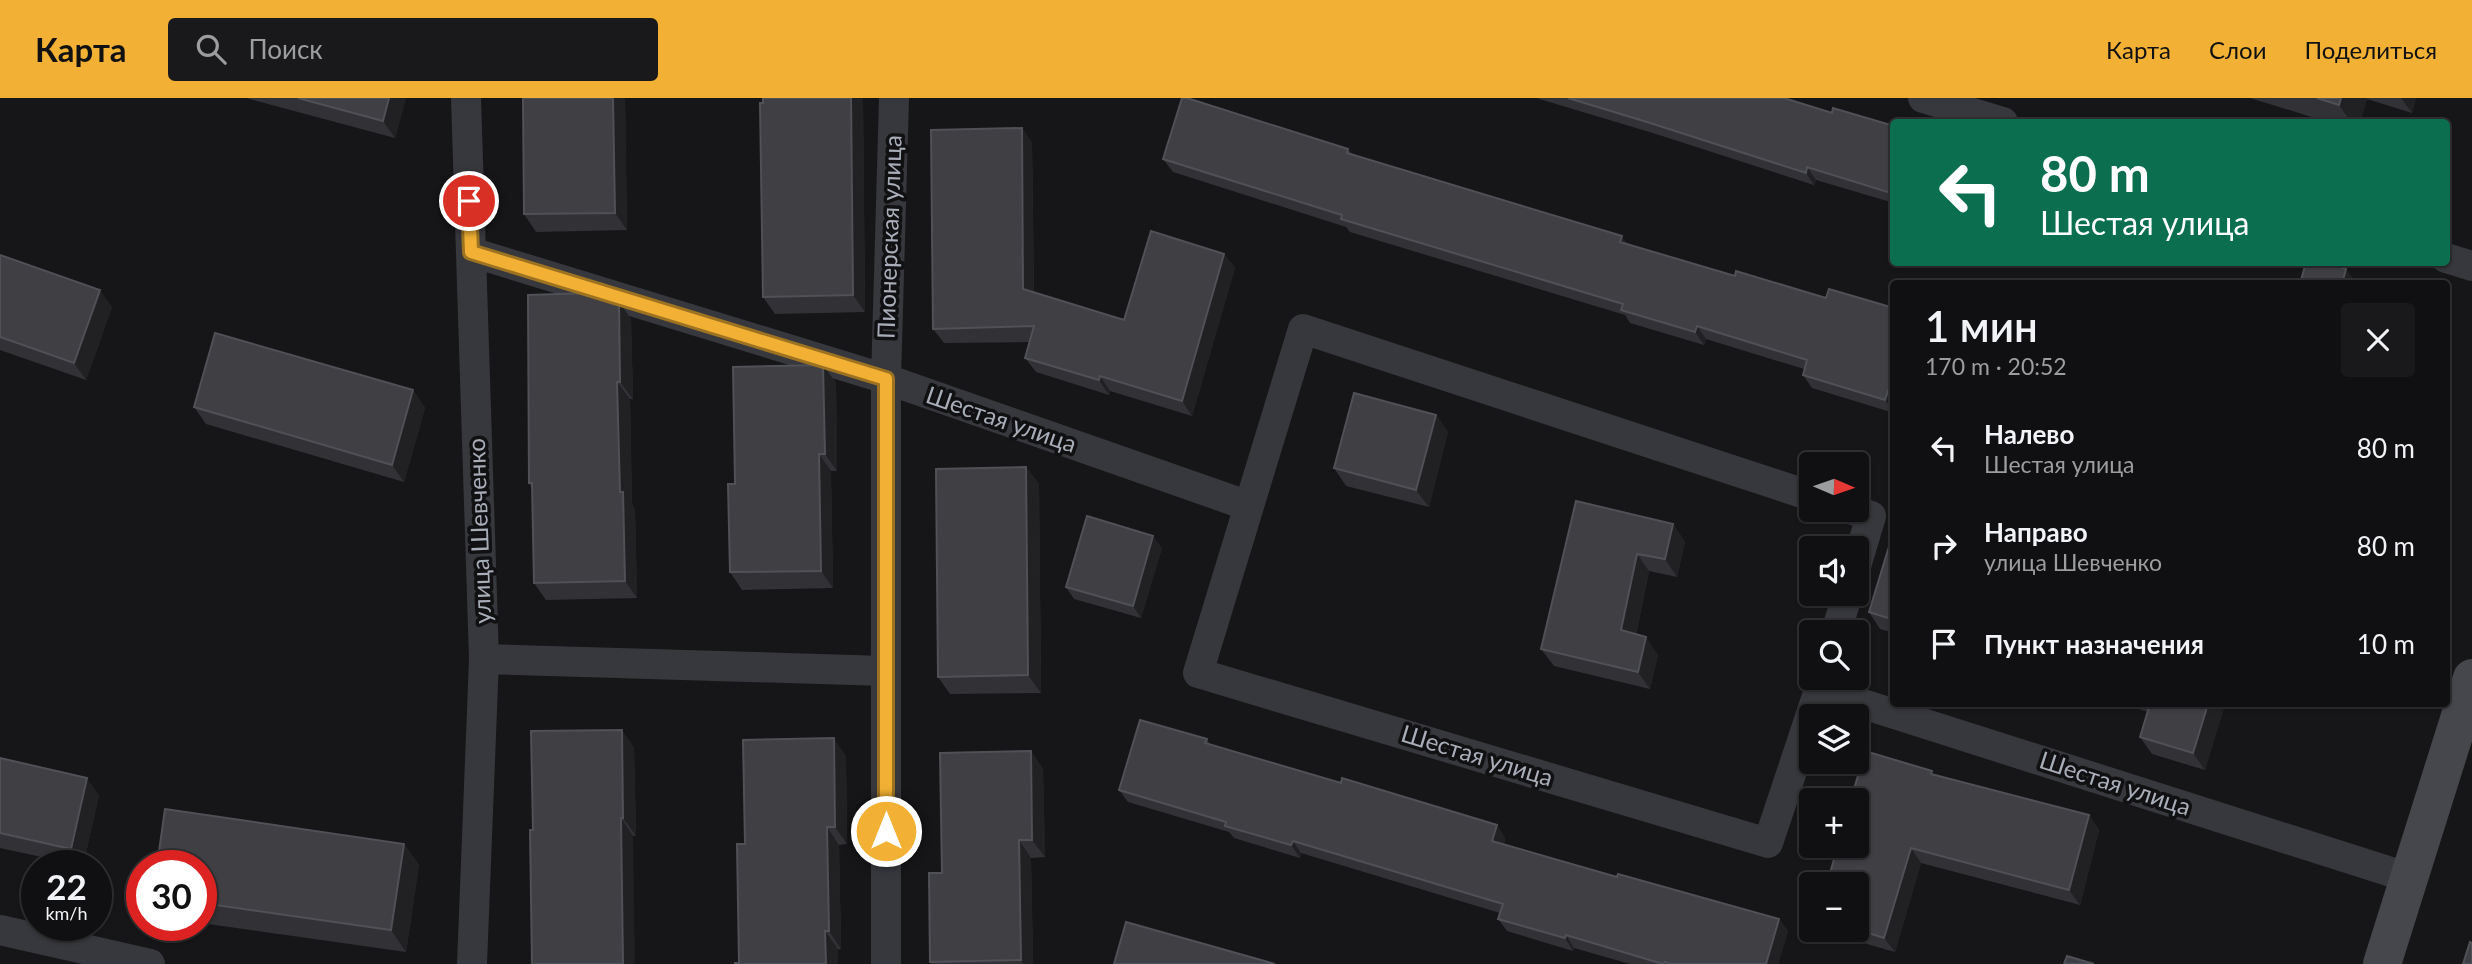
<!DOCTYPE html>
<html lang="ru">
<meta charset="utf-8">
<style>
body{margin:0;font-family:Lato,sans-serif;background:#19191b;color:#f1f3f6;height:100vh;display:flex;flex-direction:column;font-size:26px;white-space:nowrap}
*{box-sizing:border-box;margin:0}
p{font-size:23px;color:#9c9d9f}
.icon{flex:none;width:38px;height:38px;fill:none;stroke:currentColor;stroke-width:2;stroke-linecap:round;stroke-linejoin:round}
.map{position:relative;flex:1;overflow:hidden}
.drawer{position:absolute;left:1890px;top:182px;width:560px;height:427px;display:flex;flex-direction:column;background:#101012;border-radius:7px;box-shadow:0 2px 5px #0004,0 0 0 2px #303032}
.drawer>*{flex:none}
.banner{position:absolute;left:1890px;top:21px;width:560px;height:147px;border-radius:7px;box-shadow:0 2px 5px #0004,0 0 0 2px #303032;background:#0b6e4f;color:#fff;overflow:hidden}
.needle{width:46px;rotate:92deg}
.controls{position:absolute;left:1799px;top:354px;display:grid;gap:14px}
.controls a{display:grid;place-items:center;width:70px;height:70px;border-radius:7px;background:#101012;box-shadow:0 2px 5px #0004,0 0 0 2px #303032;font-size:35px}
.speed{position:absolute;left:21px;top:752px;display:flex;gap:14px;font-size:35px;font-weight:700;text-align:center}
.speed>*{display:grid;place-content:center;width:91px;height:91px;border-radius:50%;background:#101012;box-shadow:0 2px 5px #0004,0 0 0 2px #303032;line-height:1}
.speed small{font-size:18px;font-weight:400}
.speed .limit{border:10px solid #d22;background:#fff;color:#111}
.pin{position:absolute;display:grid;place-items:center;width:60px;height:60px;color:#fff;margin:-30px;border:4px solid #fff;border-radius:50%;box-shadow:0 2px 7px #0007}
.me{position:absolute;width:77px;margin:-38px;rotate:0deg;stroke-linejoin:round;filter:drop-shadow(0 0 5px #0008)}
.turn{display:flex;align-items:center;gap:24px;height:147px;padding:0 35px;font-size:32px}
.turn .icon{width:91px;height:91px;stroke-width:2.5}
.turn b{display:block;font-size:49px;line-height:60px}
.round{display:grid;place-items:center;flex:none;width:74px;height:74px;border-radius:7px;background:#19191b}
.summary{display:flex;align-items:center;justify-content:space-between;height:119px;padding:0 35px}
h1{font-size:42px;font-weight:600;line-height:52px}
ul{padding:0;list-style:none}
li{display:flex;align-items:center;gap:21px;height:98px;padding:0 35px}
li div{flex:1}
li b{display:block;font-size:26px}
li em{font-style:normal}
header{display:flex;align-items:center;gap:42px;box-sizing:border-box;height:98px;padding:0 35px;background:#f2b134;color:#111}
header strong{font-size:33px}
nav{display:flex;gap:38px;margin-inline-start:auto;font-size:24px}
.search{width:490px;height:63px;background:#19191b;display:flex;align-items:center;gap:18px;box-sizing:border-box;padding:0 24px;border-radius:7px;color:#9c9d9f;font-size:26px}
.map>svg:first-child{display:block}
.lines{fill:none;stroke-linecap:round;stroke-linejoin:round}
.minor{stroke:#37383d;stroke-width:30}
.secondary{stroke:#45474d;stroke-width:38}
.wall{fill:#323236}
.shaded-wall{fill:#212124}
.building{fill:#3f3f44;stroke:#4f5156;stroke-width:2}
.route-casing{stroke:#9d7322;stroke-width:18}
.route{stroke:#f2b134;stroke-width:12}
.labels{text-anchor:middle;stroke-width:7;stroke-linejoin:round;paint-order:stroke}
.street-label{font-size:24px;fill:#a8adb8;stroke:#111113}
</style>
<header>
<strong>Карта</strong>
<div class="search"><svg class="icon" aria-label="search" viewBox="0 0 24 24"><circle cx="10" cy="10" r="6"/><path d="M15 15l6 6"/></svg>Поиск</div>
<nav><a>Карта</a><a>Слои</a><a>Поделиться</a></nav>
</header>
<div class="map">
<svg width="2472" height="866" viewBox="0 0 2472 866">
<rect width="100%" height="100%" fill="#161618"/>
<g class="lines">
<path class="minor" d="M 466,0 L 484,561 L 472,866
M 1923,0 L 2003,24
M 471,154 L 886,281 L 1249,408 L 1303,231 L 1811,398
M 2446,160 L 2472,168
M 1249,408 L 1198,575 L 1768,745 L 1819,592
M 1850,411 L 1871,418 L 1857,465
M 1836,534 L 1848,495
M 484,561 L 885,573
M 1823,579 L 1819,592 L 2410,780
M 0,832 L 150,866
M 886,866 L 886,281 L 894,0"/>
<path class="secondary" d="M 2382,866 L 2472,580"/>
</g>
<path class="wall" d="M 246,0 L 406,0 L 395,40 Z
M 523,0 L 625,0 L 627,132 L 536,134 L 524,116 Z
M 763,0 L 866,0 L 863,0 L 865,214 L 775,216 L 763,199 Z
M 1536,0 L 1784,0 L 1832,15 L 1894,28 L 1894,105 L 1816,82 L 1814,87 L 1656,36 Z
M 2250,0 L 2416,0 L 2412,15 L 2367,1 L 2360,24 L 2328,24 Z
M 1022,30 L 1032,45 L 1034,194 L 1124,222 L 1224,156 L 1235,170 L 1192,318 L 1110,293 L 1109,297 L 1036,274 L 1025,260 L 1030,244 L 944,245 L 933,231 Z
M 1348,51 L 1352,56 L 1627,146 L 1735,178 L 1826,200 L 1894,210 L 1894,315 L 1812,290 L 1803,277 L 1804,271 L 1706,241 L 1704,247 L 1630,225 L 1625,217 L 1350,134 L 1346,129 L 1173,74 L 1163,61 Z
M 0,157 L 112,209 L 86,282 L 0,252 Z
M 619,204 L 631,221 L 633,301 L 630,301 L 632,406 L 635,412 L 637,500 L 546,502 L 534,485 L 532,390 L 529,385 Z
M 823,267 L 836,285 L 837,373 L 831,373 L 833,490 L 742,492 L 730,474 Z
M 413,292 L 425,310 L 404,384 L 206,326 L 194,309 Z
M 1436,317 L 1448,334 L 1429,409 L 1346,388 L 1334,370 Z
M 1026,369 L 1039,386 L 1041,595 L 950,596 L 938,579 Z
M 1576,403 L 1673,426 L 1685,444 L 1677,479 L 1649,473 L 1636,537 L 1658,557 L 1650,591 L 1554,568 L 1541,551 Z
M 1894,432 L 1894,535 L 1880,531 L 1869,514 Z
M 1162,450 L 1141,520 L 1074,501 L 1066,489 Z
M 2122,606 L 2225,606 L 2205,672 L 2152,656 L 2140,639 L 2148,614 Z
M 1207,641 L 1210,647 L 1341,685 L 1497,727 L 1505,740 L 1504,746 L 1617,779 L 1779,821 L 1788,833 L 1778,866 L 1630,866 L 1574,850 L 1573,853 L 1507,833 L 1498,821 L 1500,815 L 1301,755 L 1300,760 L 1234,740 L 1229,734 L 1128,704 L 1119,692 Z
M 634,649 L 636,738 L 533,732 Z
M 1031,653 L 1043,671 L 1045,759 L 1031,760 L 1033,866 L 931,866 L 930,864 L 942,775 Z
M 846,658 L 847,746 L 839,747 L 841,851 L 739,865 Z
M 0,660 L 99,697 L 83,768 L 0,750 Z
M 1935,677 L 2089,717 L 2099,732 L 2080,807 L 1921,765 L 1895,854 L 1828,835 L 1825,831 L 1857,831 Z
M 404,746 L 419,767 L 406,854 L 201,825 L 201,768 Z"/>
<path class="shaded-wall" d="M 389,0 L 406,0 L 395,40 L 383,23 Z
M 613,0 L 625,0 L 627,132 L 615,115 Z
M 851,0 L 863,0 L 865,214 L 853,197 Z
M 2341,0 L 2366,0 L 2367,1 L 2360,24 L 2351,24 L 2339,7 Z
M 2401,0 L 2416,0 L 2412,15 Z
M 1022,30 L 1032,45 L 1034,206 L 1023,191 Z
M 1807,69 L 1816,82 L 1814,87 L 1806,75 Z
M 1622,138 L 1631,151 L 1620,144 Z
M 1224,156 L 1235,170 L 1192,318 L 1182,303 Z
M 2346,171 L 2355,183 L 2354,186 L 2342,186 Z
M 100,192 L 112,209 L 86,282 L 74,265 Z
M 619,204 L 631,221 L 633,301 L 620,284 Z
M 1697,228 L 1706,241 L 1704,247 L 1695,234 Z
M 823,267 L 836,285 L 837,373 L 825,356 Z
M 1894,275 L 1894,314 L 1885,302 Z
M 1100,278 L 1110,293 L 1109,297 L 1099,282 Z
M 617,284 L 630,301 L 632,406 L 635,412 L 637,500 L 625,483 L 620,394 Z
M 413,292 L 425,310 L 404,384 L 392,367 Z
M 1436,317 L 1448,334 L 1429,409 L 1416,392 Z
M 819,356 L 831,373 L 833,490 L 821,473 Z
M 1026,369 L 1039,386 L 1041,595 L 1028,577 Z
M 1673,426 L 1685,444 L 1677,479 L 1665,461 Z
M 1153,438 L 1162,450 L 1141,520 L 1133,508 Z
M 1637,456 L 1649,473 L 1633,550 L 1621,532 Z
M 1646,539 L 1658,557 L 1650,591 L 1638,574 Z
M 2208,606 L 2225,606 L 2205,672 L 2193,655 Z
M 622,632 L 634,649 L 636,738 L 623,720 Z
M 834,640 L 846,658 L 847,746 L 835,729 Z
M 1031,653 L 1043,671 L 1045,759 L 1032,742 Z
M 87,680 L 99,697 L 83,768 L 71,751 Z
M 2089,717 L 2099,732 L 2080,807 L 2069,792 Z
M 621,720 L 633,738 L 635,866 L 623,866 Z
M 1497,727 L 1505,740 L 1501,755 L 1492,743 Z
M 827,729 L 839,747 L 841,851 L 829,833 Z
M 1019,742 L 1031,760 L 1033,866 L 1023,866 L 1021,862 Z
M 1293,743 L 1301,755 L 1300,760 L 1291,747 Z
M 404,746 L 419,767 L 406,854 L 391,832 Z
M 1911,750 L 1921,765 L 1895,854 L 1884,840 Z
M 1779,821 L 1788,833 L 1778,866 L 1766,866 Z
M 825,833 L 838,851 L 838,866 L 826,866 Z
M 1566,837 L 1574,850 L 1573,853 L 1565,840 Z"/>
<path class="building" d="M 298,0 L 389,0 L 383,23 Z
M 523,0 L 613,0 L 615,115 L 524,116 Z
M 763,0 L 851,0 L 853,197 L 763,199 L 760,5 L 763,5 Z
M 1182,0 L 1187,0 L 1348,51 L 1347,55 L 1622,138 L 1620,144 L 1735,178 L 1736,173 L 1826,200 L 1829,191 L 1894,210 L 1894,275 L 1885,302 L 1803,277 L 1807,262 L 1697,228 L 1695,234 L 1621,212 L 1623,206 L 1341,121 L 1342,117 L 1163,61 Z
M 1568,0 L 1784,0 L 1832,15 L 1833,10 L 1894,28 L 1894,96 L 1807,69 L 1806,75 L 1647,24 Z
M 2317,0 L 2341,0 L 2339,7 Z
M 1022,30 L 1023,191 L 1124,222 L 1151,133 L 1224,156 L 1182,303 L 1100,278 L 1099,282 L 1025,260 L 1034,228 L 933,231 L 931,32 Z
M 0,157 L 100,192 L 74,265 L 0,239 Z
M 2306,164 L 2326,164 L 2346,171 L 2342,186 L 2300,186 Z
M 591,195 L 619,204 L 620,284 L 617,284 L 620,394 L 623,394 L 625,483 L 534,485 L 532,385 L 529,385 L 528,197 Z
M 215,235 L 413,292 L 392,367 L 194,309 Z
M 823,267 L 825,356 L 819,356 L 821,473 L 730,474 L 728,386 L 735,386 L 733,269 Z
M 1354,295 L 1436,317 L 1416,392 L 1334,370 Z
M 1026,369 L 1028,577 L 938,579 L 936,371 Z
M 1576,403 L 1673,426 L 1665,461 L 1637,456 L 1621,532 L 1646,539 L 1638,574 L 1541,551 Z
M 1087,418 L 1153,438 L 1133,508 L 1066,489 Z
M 1894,432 L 1894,522 L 1869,514 Z
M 2150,606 L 2208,606 L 2193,655 L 2140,639 Z
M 1140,622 L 1207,641 L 1205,645 L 1341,685 L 1342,680 L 1497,727 L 1492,743 L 1617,779 L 1618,776 L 1779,821 L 1766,866 L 1671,866 L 1665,864 L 1663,866 L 1566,837 L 1565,840 L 1498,821 L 1503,806 L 1293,743 L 1291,747 L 1225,728 L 1226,724 L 1119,692 Z
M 622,632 L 623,720 L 621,720 L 623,866 L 532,866 L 530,732 L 533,732 L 531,633 Z
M 834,640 L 835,729 L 827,729 L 829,833 L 825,833 L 826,866 L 735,866 L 735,865 L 739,865 L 737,746 L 745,746 L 743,642 Z
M 1031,653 L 1032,742 L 1019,742 L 1021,862 L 930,864 L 929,775 L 942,775 L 940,655 Z
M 1865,653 L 1932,673 L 1931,676 L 2089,717 L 2069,792 L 1911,750 L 1884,840 L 1856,831 L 1857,786 L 1827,786 L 1838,747 L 1857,747 L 1857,702 L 1851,702 Z
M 0,660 L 87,680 L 71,751 L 0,735 Z
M 165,711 L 404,746 L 391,832 L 201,805 L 201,768 L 157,768 Z
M 1126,824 L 1275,866 L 1114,866 Z
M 2470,844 L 2472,845 L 2472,866 L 2463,866 Z
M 2067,858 L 2094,866 L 2064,866 Z"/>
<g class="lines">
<defs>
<path id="route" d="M 469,103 L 471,154 L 886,281 L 886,733"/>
</defs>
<use href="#route" class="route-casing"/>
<use href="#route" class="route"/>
</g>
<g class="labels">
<g class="street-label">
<text transform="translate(890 139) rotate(-88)" y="8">Пионерская улица</text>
<text transform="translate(1001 322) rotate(19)" y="8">Шестая улица</text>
<text transform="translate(480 433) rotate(-92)" y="8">улица Шевченко</text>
<text transform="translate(1477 658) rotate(17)" y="8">Шестая улица</text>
<text transform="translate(2115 686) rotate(18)" y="8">Шестая улица</text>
</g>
</g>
</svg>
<div class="controls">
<a><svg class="needle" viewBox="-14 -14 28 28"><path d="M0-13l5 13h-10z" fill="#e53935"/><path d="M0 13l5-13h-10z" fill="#9c9d9f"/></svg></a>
<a><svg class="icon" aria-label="sound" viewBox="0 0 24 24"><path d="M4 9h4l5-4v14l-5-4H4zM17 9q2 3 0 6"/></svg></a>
<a><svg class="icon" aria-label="search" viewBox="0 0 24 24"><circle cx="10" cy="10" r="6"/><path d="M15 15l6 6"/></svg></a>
<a><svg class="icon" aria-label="layers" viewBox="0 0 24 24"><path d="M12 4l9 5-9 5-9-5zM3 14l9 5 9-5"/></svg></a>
<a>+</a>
<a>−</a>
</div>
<div class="speed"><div>22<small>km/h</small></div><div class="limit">30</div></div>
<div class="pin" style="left:469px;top:103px;background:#d93025"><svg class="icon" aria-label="arrive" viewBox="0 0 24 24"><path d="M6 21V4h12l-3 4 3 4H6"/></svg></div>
<svg class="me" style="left:886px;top:733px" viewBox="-20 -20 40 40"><circle r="17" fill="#f2b134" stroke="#fff" stroke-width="3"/><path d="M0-11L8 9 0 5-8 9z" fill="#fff"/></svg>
<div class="banner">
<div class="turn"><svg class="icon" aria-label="left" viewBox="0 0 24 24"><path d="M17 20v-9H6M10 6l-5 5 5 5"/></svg><div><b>80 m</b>Шестая улица</div></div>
</div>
<section class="drawer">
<div class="summary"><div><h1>1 мин</h1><p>170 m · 20:52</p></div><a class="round"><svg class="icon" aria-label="close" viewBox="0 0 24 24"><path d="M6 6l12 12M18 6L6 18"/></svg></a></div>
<ul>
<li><svg class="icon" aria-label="left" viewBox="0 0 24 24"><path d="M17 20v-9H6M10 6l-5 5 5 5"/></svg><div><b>Налево</b><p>Шестая улица</p></div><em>80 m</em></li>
<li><svg class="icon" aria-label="right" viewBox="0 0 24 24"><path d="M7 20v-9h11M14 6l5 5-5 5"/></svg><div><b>Направо</b><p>улица Шевченко</p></div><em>80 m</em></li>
<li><svg class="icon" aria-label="arrive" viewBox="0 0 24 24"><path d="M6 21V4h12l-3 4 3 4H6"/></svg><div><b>Пункт назначения</b></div><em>10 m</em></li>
</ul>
</section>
</div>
